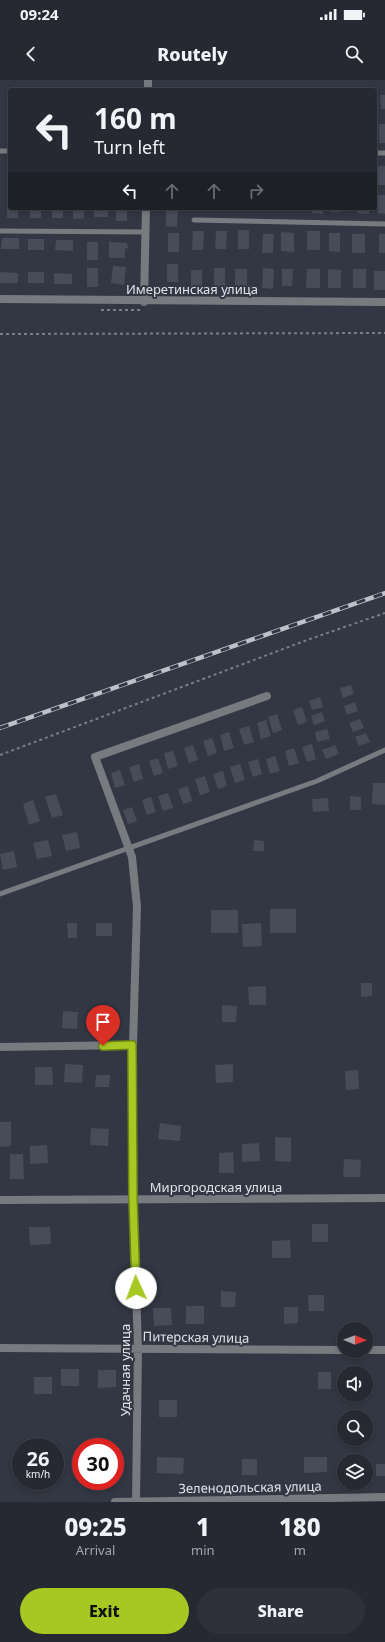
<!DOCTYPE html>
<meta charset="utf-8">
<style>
body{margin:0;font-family:"Noto Sans",sans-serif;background:#2e313a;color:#f1f3f6;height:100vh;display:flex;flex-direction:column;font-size:15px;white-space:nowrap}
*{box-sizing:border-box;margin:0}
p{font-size:13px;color:#a4a6ac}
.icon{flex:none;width:22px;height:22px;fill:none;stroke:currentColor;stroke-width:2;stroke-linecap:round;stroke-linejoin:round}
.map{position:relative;height:1422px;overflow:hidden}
.side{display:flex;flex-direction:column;background:#262932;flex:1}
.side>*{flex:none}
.banner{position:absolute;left:8px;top:8px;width:369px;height:122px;border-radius:4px;box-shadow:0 2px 6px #0003,0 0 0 1px #42454d;background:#262932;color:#f1f3f6;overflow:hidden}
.needle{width:26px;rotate:91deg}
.tools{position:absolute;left:337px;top:1242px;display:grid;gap:8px}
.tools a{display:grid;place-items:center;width:36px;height:36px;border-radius:50%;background:#262932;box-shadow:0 2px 6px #0003,0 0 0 1px #42454d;font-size:20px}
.speed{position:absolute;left:12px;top:1358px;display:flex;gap:8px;font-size:20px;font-weight:700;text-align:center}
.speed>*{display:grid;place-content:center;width:52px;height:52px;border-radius:50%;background:#262932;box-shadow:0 2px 6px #0003,0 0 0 1px #42454d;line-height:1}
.speed small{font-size:10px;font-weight:400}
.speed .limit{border:6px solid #d22;background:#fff;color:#111}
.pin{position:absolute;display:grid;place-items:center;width:34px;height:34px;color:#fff;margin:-41px -17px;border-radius:50% 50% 50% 0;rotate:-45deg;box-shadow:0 0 4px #0007}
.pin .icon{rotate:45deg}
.me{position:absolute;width:44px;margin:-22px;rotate:358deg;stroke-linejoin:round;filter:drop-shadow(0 0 3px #0008)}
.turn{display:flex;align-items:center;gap:14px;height:84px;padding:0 20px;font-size:18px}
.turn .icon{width:52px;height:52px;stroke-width:2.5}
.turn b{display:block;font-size:28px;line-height:34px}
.lanes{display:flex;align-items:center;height:38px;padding:0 20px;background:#0003;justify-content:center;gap:20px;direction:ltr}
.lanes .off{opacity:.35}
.eta{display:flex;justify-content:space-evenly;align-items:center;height:68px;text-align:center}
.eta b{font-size:24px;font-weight:800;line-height:28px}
.cta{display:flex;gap:8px;margin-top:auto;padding:8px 20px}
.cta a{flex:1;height:46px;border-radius:24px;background:#a5c822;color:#111;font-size:16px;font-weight:800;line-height:46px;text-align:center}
.cta a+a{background:#2e313a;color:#f1f3f6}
.status{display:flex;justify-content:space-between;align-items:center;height:28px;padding:0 20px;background:#262932;direction:ltr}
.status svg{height:11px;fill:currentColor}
header{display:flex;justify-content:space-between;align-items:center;height:52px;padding:0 20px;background:#262932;font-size:18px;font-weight:800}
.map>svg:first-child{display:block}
.building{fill:#484c59}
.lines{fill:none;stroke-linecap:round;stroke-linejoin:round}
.path{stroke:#797d87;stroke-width:2;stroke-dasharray:3 3;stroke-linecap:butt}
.lane{stroke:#787a80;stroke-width:5}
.street{stroke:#787a80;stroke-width:8}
.rail-casing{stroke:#bec1c9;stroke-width:4.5}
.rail{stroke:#333743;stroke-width:3;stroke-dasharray:9;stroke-linecap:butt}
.route-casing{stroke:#6b8216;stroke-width:10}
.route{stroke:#a5c822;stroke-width:7}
.labels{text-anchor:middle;stroke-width:4;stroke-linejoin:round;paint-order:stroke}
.street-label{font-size:13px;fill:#dfe2e9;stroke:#333743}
</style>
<div class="status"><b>09:24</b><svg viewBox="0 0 49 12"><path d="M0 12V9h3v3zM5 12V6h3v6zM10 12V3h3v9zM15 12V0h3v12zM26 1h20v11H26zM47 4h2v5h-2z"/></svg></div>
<header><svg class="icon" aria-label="back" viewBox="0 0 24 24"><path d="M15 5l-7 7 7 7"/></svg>Routely<svg class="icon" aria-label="search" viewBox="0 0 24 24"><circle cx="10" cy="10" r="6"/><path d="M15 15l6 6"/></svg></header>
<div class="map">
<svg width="385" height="1422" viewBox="0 0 385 1422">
<rect width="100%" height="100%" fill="#333743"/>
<path class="building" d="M 218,7 L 229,7 L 229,10 L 218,10 Z
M 243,7 L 254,8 L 254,10 L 243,10 Z
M 8,11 L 10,11 L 10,28 L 8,28 Z
M 380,15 L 385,15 L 385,29 L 381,29 Z
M 379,44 L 385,44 L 385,63 L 379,63 Z
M 9,45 L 10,45 L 10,64 L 8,64 Z
M 7,85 L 10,85 L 10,104 L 7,104 Z
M 378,86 L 385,86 L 385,105 L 378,105 Z
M 378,115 L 385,115 L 385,134 L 378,133 Z
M 7,120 L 10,120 L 10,128 L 18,128 L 18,138 L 7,138 Z
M 30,128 L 41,128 L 41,138 L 30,138 Z
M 52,128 L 63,128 L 63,138 L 52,138 Z
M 73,128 L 84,128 L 84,138 L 73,139 Z
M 94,128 L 108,128 L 108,137 L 94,137 Z
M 116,128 L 127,128 L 127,141 L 116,141 Z
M 166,128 L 178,128 L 177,147 L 166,146 Z
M 189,128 L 200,128 L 200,131 L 189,131 Z
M 212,128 L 224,128 L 224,131 L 212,131 Z
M 236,128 L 247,128 L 247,131 L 236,131 Z
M 259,128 L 270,128 L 270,131 L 259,131 Z
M 284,128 L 296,128 L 295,131 L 284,131 Z
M 312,128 L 323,128 L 323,134 L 312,133 Z
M 330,128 L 341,128 L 341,132 L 330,132 Z
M 357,128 L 369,128 L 369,134 L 357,133 Z
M 238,150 L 249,150 L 249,169 L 238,169 Z
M 193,151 L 204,151 L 203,170 L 192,170 Z
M 216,151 L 227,151 L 226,169 L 215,169 Z
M 307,151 L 320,151 L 320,170 L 307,170 Z
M 281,152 L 294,153 L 294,172 L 281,171 Z
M 168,153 L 179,153 L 179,172 L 168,172 Z
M 329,153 L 340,153 L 340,172 L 329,171 Z
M 263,154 L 274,154 L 273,173 L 262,173 Z
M 352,154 L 365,154 L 365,173 L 352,173 Z
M 379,154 L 385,154 L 385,173 L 379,173 Z
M 2,158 L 19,158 L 19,169 L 1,169 Z
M 28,159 L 44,159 L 44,170 L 28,170 Z
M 56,160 L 73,160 L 73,171 L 55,170 Z
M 87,162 L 98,162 L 98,180 L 87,180 Z
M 109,162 L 127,163 L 128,168 L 125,169 L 125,178 L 109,178 Z
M 167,184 L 178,184 L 178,202 L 167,202 Z
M 113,186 L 126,187 L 124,205 L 111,203 Z
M 87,188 L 98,188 L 98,207 L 87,207 Z
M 214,188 L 225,188 L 225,207 L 214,207 Z
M 263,188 L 274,189 L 273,209 L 262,208 Z
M 235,189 L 247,189 L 247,206 L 235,206 Z
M 282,189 L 293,189 L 292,206 L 282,206 Z
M 307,189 L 320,189 L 320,208 L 306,208 Z
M 328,189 L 341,190 L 341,208 L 328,208 Z
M 353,189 L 366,189 L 366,208 L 353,208 Z
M 191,190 L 202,190 L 202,209 L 191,209 Z
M 374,191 L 385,191 L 385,210 L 374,210 Z
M 0,192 L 18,193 L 18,203 L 0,203 Z
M 28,192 L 44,192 L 44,203 L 28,203 Z
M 54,193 L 72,194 L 72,204 L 54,204 Z
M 351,605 L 354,614 L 343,618 L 340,608 Z
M 320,617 L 323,627 L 312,630 L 309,621 Z
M 355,622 L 358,631 L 347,635 L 344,626 Z
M 302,627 L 307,642 L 298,645 L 293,630 Z
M 322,632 L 325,641 L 314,645 L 311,636 Z
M 277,634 L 282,650 L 273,653 L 268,637 Z
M 360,639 L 364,648 L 353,652 L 349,643 Z
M 266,640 L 271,656 L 261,659 L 257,643 Z
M 249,646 L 254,662 L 244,665 L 239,649 Z
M 327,649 L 330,659 L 317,662 L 315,652 Z
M 229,652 L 234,668 L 224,671 L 220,655 Z
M 366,653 L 370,662 L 359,666 L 355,657 Z
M 212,658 L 217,673 L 208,676 L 203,661 Z
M 312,664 L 316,679 L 307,682 L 302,667 Z
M 193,665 L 198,680 L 189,683 L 184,668 Z
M 335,665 L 339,674 L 326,679 L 322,670 Z
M 294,668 L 299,683 L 289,686 L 285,671 Z
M 173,671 L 178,686 L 168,689 L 164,673 Z
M 275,676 L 280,691 L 270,694 L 266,679 Z
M 158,678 L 163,693 L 154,696 L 149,681 Z
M 258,679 L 262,694 L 253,697 L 248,682 Z
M 139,684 L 143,699 L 134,702 L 129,687 Z
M 240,684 L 245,700 L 235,703 L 230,687 Z
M 120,690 L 125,705 L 115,708 L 111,693 Z
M 223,691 L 227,706 L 218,709 L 213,694 Z
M 205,696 L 210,712 L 200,715 L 195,699 Z
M 373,703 L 385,703 L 385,725 L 372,724 Z
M 188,706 L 192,721 L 183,724 L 178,709 Z
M 168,713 L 173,728 L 163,731 L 158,716 Z
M 56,714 L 63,735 L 52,738 L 45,717 Z
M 350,716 L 361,717 L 361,730 L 350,730 Z
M 151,717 L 156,732 L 147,735 L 142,720 Z
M 328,718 L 329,731 L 313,732 L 312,719 Z
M 33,720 L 40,741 L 29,745 L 23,724 Z
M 132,727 L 137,741 L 128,744 L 123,730 Z
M 77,752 L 80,768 L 66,771 L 62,755 Z
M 48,760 L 52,776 L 37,779 L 33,763 Z
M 254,760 L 264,761 L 264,771 L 253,771 Z
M 14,771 L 17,787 L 3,790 L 0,774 Z
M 270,829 L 296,829 L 296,853 L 270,853 Z
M 211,830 L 238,830 L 238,853 L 211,853 Z
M 67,843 L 77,843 L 77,858 L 68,858 Z
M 96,843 L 112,843 L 112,856 L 96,856 Z
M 261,843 L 262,866 L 243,867 L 242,844 Z
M 361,903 L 372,903 L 372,916 L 361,917 Z
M 266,906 L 266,925 L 249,925 L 248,907 Z
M 222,925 L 237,926 L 236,942 L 222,942 Z
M 94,929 L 108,929 L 108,947 L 93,947 Z
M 63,931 L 78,932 L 77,949 L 62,948 Z
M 65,984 L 83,985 L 82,1003 L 64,1002 Z
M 233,984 L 233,1002 L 216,1003 L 215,985 Z
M 35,987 L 52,987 L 53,1005 L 35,1005 Z
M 358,990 L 359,1009 L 346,1010 L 345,991 Z
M 96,995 L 110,995 L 109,1007 L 95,1007 Z
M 0,1042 L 11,1042 L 11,1066 L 0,1067 Z
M 160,1043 L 181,1046 L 180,1061 L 158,1059 Z
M 91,1048 L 109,1049 L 108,1066 L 90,1065 Z
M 275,1057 L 291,1058 L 291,1082 L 275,1081 Z
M 259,1063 L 260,1081 L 242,1082 L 242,1064 Z
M 47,1065 L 48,1083 L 30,1084 L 30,1066 Z
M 233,1072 L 234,1093 L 219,1093 L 219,1073 Z
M 10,1074 L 23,1074 L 24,1099 L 10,1099 Z
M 344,1079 L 361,1080 L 360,1097 L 343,1097 Z
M 312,1144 L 328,1144 L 328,1162 L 312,1162 Z
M 29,1147 L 50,1147 L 51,1164 L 30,1165 Z
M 290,1160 L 291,1178 L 272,1178 L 272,1161 Z
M 221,1211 L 236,1212 L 235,1227 L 221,1227 Z
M 308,1215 L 324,1215 L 324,1231 L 309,1231 Z
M 186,1226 L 204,1226 L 204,1244 L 186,1244 Z
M 284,1227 L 298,1227 L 298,1243 L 284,1244 Z
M 153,1228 L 171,1228 L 172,1245 L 154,1246 Z
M 61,1289 L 79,1289 L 79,1306 L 61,1306 Z
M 98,1290 L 116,1290 L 116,1307 L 98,1308 Z
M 318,1292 L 331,1292 L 331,1309 L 318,1309 Z
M 34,1297 L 52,1297 L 52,1314 L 34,1314 Z
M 159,1320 L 177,1320 L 177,1337 L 159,1337 Z
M 157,1377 L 184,1378 L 183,1394 L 157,1393 Z
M 304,1377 L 327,1377 L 327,1392 L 304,1393 Z
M 242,1379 L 257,1379 L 257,1395 L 242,1395 Z
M 376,1384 L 385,1384 L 385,1396 L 376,1396 Z"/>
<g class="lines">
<path class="path" d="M 101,230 L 141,230
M 0,254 L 385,253
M 0,675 L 310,559 L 385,533"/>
<path class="lane" d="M 0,71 L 10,71
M 375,73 L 385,73
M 194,140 L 385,144
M 0,151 L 145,152
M 0,814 L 317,701 L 385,670"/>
<path class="street" d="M 148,10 L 148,0
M 0,219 C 128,221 257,220 385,222
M 144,222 L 146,128
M 0,967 L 133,965
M 0,1120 L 385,1118
M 0,1268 L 344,1270
M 366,1270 L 385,1270
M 115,1422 L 385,1417
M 136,1422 L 138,1268 L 133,1119 L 133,965 L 137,827 L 132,777 L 95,677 L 267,616"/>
<defs>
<path id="rail" d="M 0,648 L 385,513"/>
</defs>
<use href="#rail" class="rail-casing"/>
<use href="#rail" class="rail"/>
</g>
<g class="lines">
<defs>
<path id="route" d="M 103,966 L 132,965 L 133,1119 L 136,1208"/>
</defs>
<use href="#route" class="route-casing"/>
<use href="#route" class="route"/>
</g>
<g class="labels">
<g class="street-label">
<text x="192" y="214">Имеретинская улица</text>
<text x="216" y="1112">Миргородская улица</text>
<text transform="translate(196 1257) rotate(1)" y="5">Питерская улица</text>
<text transform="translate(125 1290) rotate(-90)" y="5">Удачная улица</text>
<text transform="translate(250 1407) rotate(-1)" y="5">Зеленодольская улица</text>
</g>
</g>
</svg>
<div class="tools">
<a><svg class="needle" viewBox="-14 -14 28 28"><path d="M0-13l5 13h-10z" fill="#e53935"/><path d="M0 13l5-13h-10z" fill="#a4a6ac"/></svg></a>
<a><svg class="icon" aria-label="sound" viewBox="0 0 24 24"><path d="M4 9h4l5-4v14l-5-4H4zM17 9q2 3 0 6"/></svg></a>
<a><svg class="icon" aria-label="search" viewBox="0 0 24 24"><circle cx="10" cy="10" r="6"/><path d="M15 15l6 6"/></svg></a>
<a><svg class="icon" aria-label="layers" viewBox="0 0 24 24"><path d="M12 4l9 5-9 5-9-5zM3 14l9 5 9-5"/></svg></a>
</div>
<div class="speed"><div>26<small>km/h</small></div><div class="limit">30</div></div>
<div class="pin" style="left:103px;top:966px;background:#d93025"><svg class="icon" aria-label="arrive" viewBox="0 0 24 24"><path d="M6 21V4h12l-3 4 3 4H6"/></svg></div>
<svg class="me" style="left:136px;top:1208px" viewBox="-20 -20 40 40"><circle r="19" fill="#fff"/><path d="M0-13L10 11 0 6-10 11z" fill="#a5c822"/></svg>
<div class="banner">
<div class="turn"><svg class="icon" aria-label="left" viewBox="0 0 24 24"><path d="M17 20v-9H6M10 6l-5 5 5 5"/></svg><div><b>160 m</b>Turn left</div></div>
<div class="lanes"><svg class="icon" aria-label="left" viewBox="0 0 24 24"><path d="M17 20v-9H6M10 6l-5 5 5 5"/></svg><svg class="icon off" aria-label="ahead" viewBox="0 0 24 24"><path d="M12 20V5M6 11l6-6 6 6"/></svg><svg class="icon off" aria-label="ahead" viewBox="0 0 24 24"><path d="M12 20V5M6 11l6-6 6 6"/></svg><svg class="icon off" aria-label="right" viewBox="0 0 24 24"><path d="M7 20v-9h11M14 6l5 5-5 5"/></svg></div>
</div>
</div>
<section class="side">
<div class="eta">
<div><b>09:25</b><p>Arrival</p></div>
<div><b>1</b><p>min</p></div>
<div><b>180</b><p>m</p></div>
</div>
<div class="cta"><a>Exit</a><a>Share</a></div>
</section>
